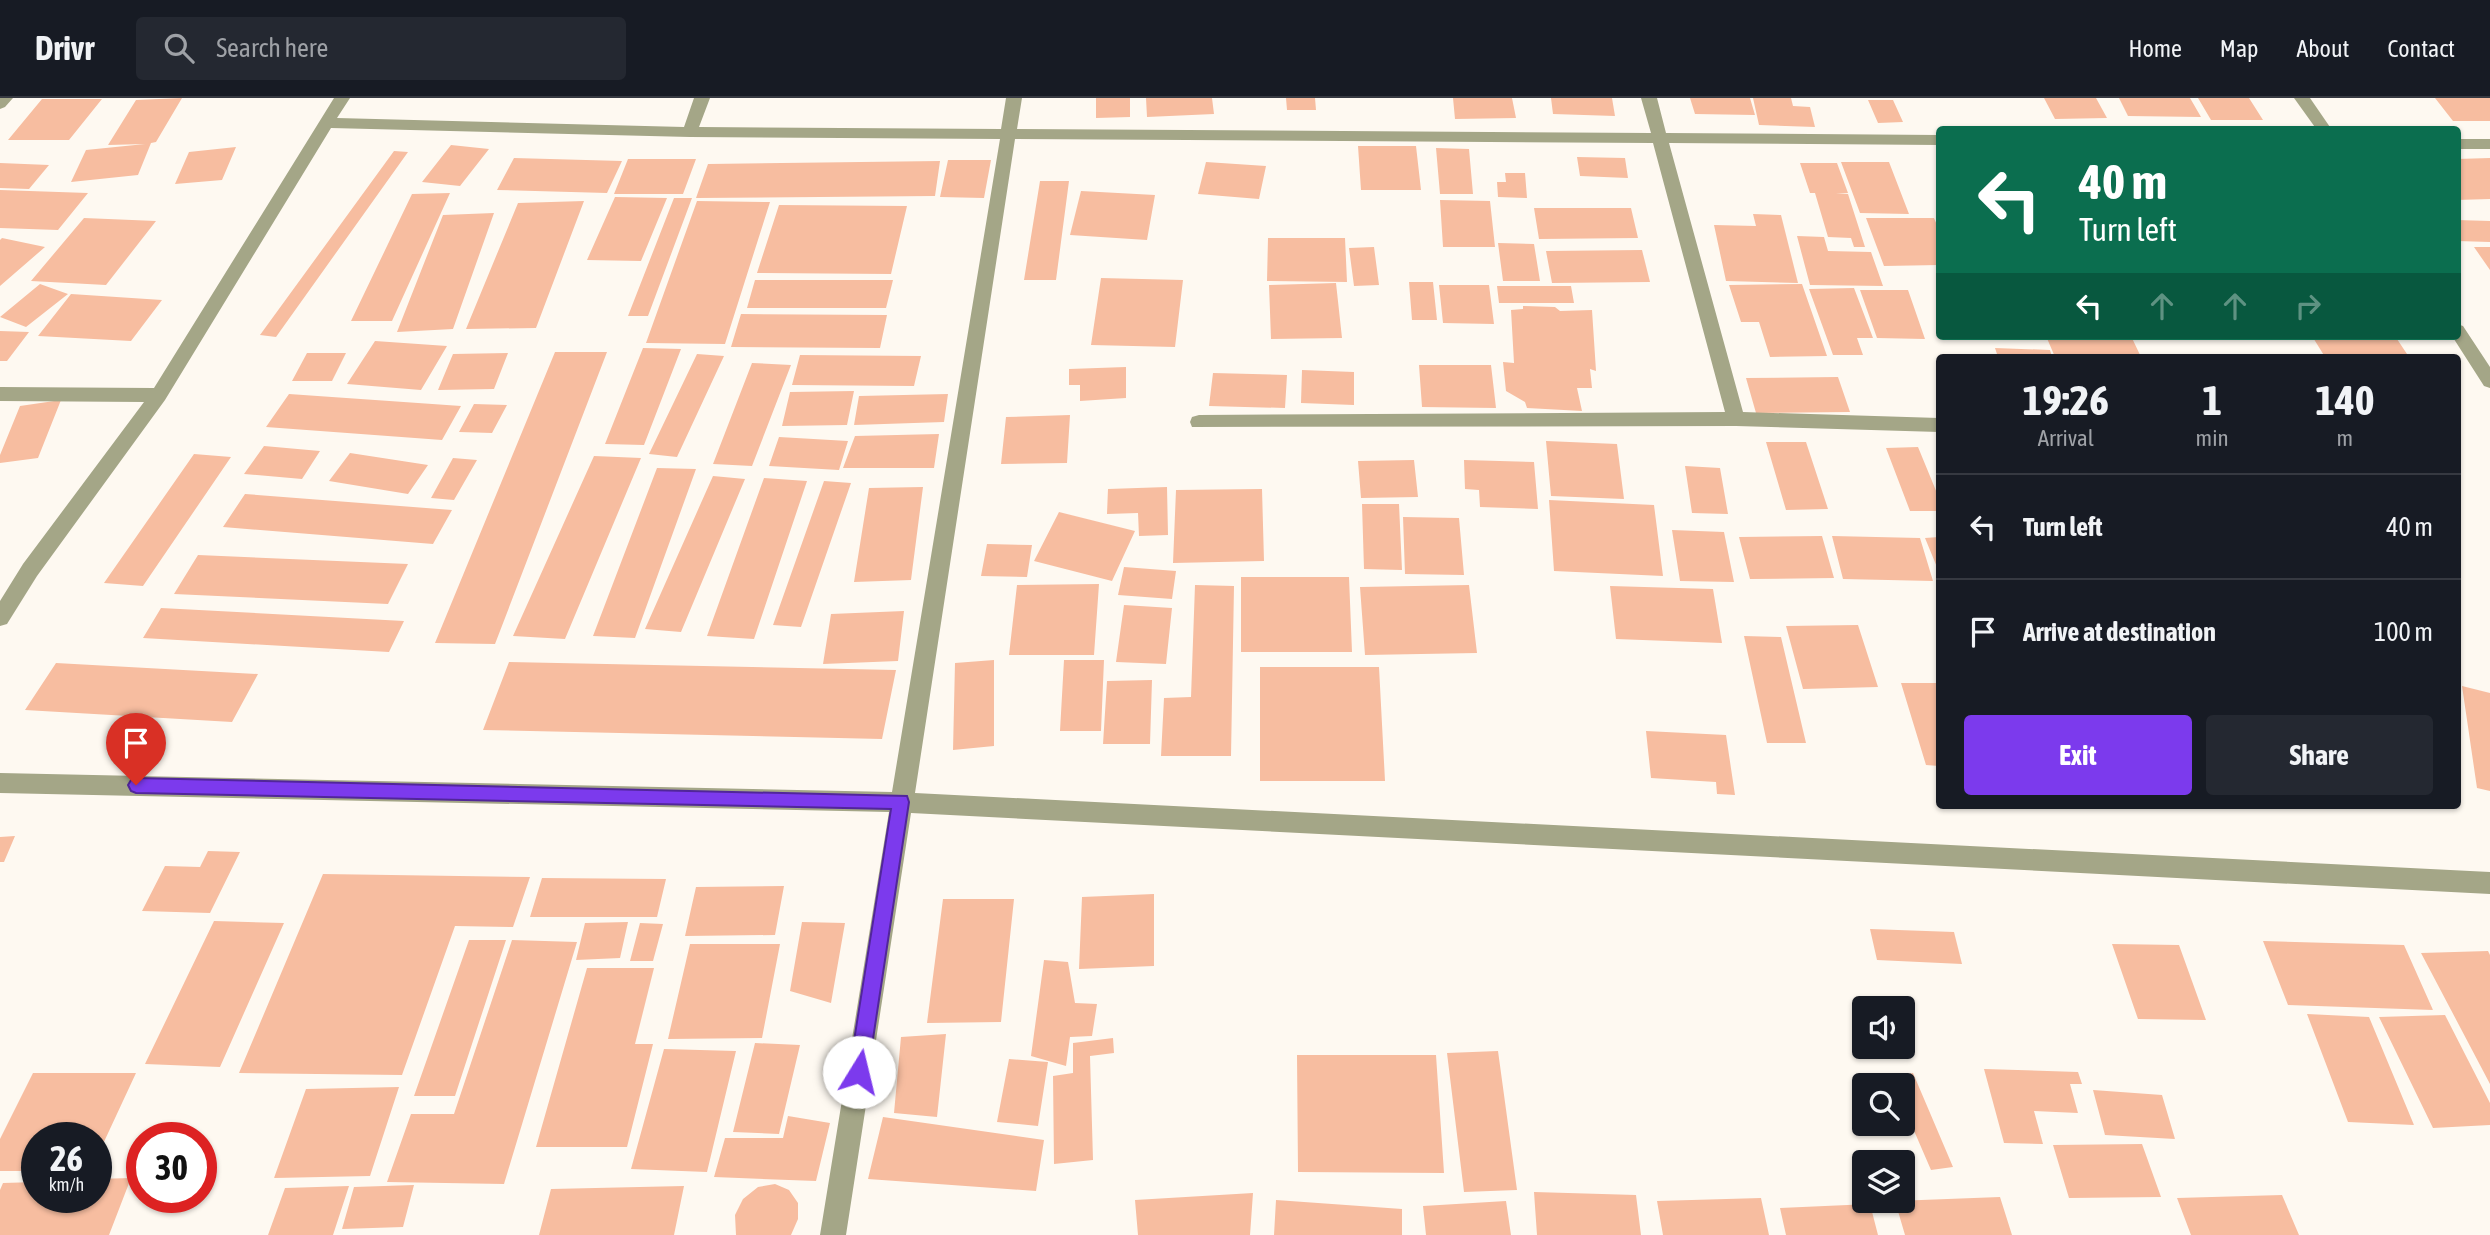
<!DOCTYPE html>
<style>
body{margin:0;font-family:"Asap Condensed",sans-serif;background:#242831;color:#f1f3f6;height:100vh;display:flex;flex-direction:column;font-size:26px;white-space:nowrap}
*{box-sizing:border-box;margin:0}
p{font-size:23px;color:#9ea1a6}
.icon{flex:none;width:38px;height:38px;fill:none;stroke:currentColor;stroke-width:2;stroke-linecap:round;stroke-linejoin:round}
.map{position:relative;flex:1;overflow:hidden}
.sheet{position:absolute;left:1936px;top:256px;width:525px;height:455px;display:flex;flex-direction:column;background:#171b24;border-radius:7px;box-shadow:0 2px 5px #0004}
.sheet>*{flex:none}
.top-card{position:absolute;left:1936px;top:28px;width:525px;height:214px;border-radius:7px;box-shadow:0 2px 5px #0004;background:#0b6e4f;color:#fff;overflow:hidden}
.buttons{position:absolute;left:1852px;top:898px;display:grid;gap:14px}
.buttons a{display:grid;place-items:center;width:63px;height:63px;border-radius:7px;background:#171b24;box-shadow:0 2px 5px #0004;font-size:35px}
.speed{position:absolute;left:21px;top:1024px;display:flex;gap:14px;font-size:35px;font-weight:700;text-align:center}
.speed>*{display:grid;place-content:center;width:91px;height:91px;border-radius:50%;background:#171b24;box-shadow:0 2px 5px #0004;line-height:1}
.speed small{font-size:18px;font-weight:400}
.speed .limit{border:10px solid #d22;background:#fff;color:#111}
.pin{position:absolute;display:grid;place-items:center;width:60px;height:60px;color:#fff;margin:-72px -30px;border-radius:50% 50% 50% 0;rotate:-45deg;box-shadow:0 0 7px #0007}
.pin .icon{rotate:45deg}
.me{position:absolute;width:77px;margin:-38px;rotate:9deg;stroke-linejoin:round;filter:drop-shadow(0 0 5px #0008)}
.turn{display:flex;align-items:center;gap:24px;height:147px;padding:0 28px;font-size:32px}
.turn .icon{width:91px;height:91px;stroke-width:2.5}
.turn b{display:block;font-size:49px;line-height:60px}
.lanes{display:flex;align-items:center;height:66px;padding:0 28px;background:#0003;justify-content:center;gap:35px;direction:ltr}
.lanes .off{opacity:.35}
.eta{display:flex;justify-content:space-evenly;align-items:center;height:119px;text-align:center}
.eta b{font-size:42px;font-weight:700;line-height:49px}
.cta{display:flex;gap:14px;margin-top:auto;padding:14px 28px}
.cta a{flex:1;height:80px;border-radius:7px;background:#7c3aed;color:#fff;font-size:28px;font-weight:700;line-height:80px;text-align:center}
.cta a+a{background:#242831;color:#f1f3f6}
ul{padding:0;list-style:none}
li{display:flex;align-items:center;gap:21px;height:105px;padding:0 28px;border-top:2px solid #363941}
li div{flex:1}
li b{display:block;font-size:26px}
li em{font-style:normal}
header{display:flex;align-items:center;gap:42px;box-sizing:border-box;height:98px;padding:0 35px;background:#171b24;border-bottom:2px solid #363941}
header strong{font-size:33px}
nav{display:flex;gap:38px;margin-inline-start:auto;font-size:24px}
.search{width:490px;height:63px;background:#242831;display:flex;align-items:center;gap:18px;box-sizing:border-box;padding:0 24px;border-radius:7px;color:#9ea1a6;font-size:26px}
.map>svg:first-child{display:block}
.building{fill:#f7bda0}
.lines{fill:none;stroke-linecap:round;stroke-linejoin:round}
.minor{fill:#a4a687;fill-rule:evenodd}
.route{fill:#7c3aed;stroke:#51269a;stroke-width:2}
</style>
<header>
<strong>Drivr</strong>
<div class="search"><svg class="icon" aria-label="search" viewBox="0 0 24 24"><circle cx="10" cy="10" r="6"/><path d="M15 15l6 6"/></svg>Search here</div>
<nav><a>Home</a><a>Map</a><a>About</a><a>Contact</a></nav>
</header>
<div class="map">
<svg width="2490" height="1137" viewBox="0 0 2490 1137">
<rect width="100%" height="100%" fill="#fef9f1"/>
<path class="building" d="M 182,0 L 156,44 L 151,45 L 138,77 L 71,84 L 86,52 L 145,46 L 108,47 L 136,2 Z
M 1096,0 L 1130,0 L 1130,19 L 1096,20 Z
M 1146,0 L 1212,0 L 1214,16 L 1147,19 Z
M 1286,0 L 1315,0 L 1316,12 L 1287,12 Z
M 1453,0 L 1512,0 L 1516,20 L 1455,21 Z
M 1551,0 L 1612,0 L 1615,18 L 1553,16 Z
M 1690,0 L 1750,0 L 1755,17 L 1695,16 Z
M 1753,0 L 1791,0 L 1793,8 L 1810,9 L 1815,29 L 1759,27 Z
M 2044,0 L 2096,0 L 2107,20 L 2055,21 Z
M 2119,0 L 2190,0 L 2201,19 L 2128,18 Z
M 2198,0 L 2249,0 L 2263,22 L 2211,22 Z
M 2435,0 L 2490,0 L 2490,23 L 2453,23 Z
M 42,1 L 102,1 L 69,42 L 8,42 Z
M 1868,2 L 1893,2 L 1903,24 L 1878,25 Z
M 451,47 L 489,51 L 460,88 L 422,84 Z
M 1358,48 L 1416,48 L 1421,92 L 1361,92 Z
M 236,49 L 222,82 L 175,86 L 189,54 Z
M 1436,50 L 1469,51 L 1473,96 L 1440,96 Z
M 394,53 L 408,54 L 276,239 L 260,237 Z
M 1577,59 L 1625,60 L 1628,80 L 1580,78 Z
M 514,60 L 622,63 L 607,95 L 497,92 Z
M 2490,60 L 2490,101 L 2457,102 L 2457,61 Z
M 628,61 L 696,61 L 683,96 L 614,96 Z
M 948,62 L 991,62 L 984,100 L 940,99 Z
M 940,63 L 935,98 L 696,100 L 708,66 Z
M 1206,64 L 1266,68 L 1259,101 L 1198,96 Z
M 1841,64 L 1889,64 L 1909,116 L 1860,115 Z
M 0,65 L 49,67 L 29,91 L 0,90 Z
M 1800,65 L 1837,65 L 1848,95 L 1836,96 L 1848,96 L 1865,149 L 1854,149 L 1851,140 L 1828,139 L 1815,95 L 1810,95 Z
M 1505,75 L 1525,75 L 1527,100 L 1498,99 L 1497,84 L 1506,84 Z
M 1040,83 L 1069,83 L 1056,182 L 1024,182 Z
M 0,92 L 88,95 L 58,132 L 0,130 Z
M 1081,93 L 1155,97 L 1147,142 L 1070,137 Z
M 450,95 L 392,223 L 351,223 L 412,96 Z
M 615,99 L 667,100 L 641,163 L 587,162 Z
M 674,100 L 692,100 L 648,218 L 628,218 Z
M 1440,102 L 1490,103 L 1495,149 L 1443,149 Z
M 584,103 L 536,230 L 466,231 L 518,105 Z
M 697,103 L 770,104 L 725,246 L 646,245 Z
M 779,107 L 907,108 L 891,176 L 757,175 Z
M 1534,110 L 1631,110 L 1638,140 L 1539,141 Z
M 494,115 L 453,231 L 397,234 L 443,117 Z
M 1753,116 L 1781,117 L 1798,185 L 1726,183 L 1714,127 L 1756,128 Z
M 84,120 L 156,123 L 106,187 L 31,183 Z
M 1866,120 L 1934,120 L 1939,132 L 1939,167 L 1884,168 Z
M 2457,122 L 2490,123 L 2490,144 L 2457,143 Z
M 1797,138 L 1824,139 L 1828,153 L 1871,154 L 1883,188 L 1810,187 Z
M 2,140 L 45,149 L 0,188 L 0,142 Z
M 1268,140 L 1345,140 L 1347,184 L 1267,183 Z
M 1498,145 L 1534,146 L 1540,183 L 1503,183 Z
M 1374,149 L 1379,187 L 1354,188 L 1349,150 Z
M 2474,149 L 2490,149 L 2490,172 Z
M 1642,152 L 1650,184 L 1552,185 L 1546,153 Z
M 1101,180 L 1183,182 L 1175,249 L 1091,247 Z
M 755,182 L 893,182 L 886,210 L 747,210 Z
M 1409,184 L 1433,184 L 1437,222 L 1412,222 Z
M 1336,185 L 1342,240 L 1271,241 L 1269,187 Z
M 40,186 L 68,196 L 26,229 L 0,219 Z
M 1802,186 L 1827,258 L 1770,259 L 1759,224 L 1741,224 L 1729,187 Z
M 1439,187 L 1489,187 L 1494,226 L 1443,225 Z
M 1497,188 L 1571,188 L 1574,205 L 1499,205 Z
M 1854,190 L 1873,240 L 1857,240 L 1863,257 L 1833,257 L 1809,191 Z
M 1860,192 L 1908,192 L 1925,241 L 1877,240 Z
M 71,196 L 162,202 L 131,243 L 38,238 Z
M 1523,208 L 1555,209 L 1560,213 L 1592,212 L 1596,273 L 1590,271 L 1592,290 L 1577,290 L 1582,313 L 1527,310 L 1525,304 L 1506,293 L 1503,264 L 1514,265 L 1511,212 L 1523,211 Z
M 741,216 L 887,217 L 880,250 L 731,249 Z
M 0,233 L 29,234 L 7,263 L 0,263 Z
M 2046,238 L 2131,238 L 2141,259 L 2055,259 Z
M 2312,238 L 2395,238 L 2409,259 L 2325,259 Z
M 375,243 L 447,248 L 421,292 L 347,286 Z
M 643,250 L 681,251 L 644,347 L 605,346 Z
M 1995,250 L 2050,252 L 2052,259 L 1998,259 Z
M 555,254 L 607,254 L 495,546 L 435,545 Z
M 307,255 L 346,255 L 332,283 L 292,283 Z
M 508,255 L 494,291 L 438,292 L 453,256 Z
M 697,256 L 724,258 L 677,359 L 649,356 Z
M 800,257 L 921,258 L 914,288 L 792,287 Z
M 752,265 L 791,267 L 752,368 L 713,366 Z
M 1419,267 L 1491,267 L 1496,310 L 1422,309 Z
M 1126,269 L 1126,300 L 1080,303 L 1080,287 L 1069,287 L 1069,271 Z
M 1302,272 L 1354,274 L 1354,307 L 1301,305 Z
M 1213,275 L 1287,277 L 1285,310 L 1209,308 Z
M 1838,279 L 1850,314 L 1756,315 L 1746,280 Z
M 854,293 L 847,327 L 782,328 L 790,294 Z
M 289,296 L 461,308 L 442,342 L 266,329 Z
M 948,296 L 944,324 L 854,327 L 859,298 Z
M 61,302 L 38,360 L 0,365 L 0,357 L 20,308 Z
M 474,306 L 507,307 L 492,335 L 459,334 Z
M 1070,317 L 1067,365 L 1001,366 L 1006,319 Z
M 939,336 L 934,370 L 843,370 L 855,338 Z
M 779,339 L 848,343 L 839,372 L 769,368 Z
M 1546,343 L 1617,346 L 1624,401 L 1551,398 Z
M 1766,344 L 1806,344 L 1828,411 L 1786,412 Z
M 264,348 L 320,353 L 302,381 L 244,376 Z
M 1918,349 L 1939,400 L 1939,413 L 1910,413 L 1886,350 Z
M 350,355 L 428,367 L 408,396 L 329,383 Z
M 194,356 L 231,359 L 143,488 L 104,485 Z
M 594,358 L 641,360 L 565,541 L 513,538 Z
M 453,360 L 477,362 L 454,402 L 431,400 Z
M 1414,362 L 1418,399 L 1361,400 L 1358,363 Z
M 1464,362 L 1534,364 L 1538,411 L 1480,409 L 1479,392 L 1465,391 Z
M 1685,368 L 1720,370 L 1728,416 L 1692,415 Z
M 657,370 L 696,371 L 635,540 L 593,538 Z
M 713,378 L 745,381 L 681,534 L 645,531 Z
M 764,380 L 807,383 L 754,541 L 707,538 Z
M 824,383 L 851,385 L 801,529 L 773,527 Z
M 923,389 L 911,482 L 854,484 L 869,390 Z
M 1167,389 L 1168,437 L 1139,438 L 1138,415 L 1107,416 L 1108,391 Z
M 1262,391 L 1264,463 L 1173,465 L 1176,392 Z
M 245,396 L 452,412 L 433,446 L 223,429 Z
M 1549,402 L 1654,407 L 1663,478 L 1554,473 Z
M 1362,406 L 1399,406 L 1402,472 L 1364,471 Z
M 1059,414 L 1135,433 L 1112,483 L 1034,463 Z
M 1403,419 L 1459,420 L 1464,477 L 1405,476 Z
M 1672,432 L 1724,434 L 1734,484 L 1680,483 Z
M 1822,438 L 1834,480 L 1750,481 L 1739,439 Z
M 1832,438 L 1920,440 L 1933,483 L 1843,481 Z
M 1939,439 L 1939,474 L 1925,440 Z
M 987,446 L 1032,447 L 1027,479 L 981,478 Z
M 198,457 L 408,466 L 388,506 L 174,496 Z
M 1124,469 L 1176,473 L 1172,501 L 1118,497 Z
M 1241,479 L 1349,479 L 1352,554 L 1241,554 Z
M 1099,486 L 1094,557 L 1009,557 L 1017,487 Z
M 1195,487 L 1234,488 L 1231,658 L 1161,658 L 1164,600 L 1191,599 Z
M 1469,487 L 1477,555 L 1365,557 L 1360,489 Z
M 1610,488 L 1713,491 L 1722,545 L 1616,541 Z
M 1124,507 L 1172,510 L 1166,566 L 1116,564 Z
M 161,510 L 404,523 L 389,554 L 143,540 Z
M 904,513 L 898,563 L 823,566 L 831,516 Z
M 1858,527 L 1878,589 L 1803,591 L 1786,528 Z
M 1744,538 L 1781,539 L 1806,645 L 1767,645 Z
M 994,562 L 994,648 L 953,652 L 955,565 Z
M 1064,562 L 1104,562 L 1101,633 L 1060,633 Z
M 509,564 L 896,572 L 882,641 L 483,632 Z
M 56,565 L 258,576 L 232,624 L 25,612 Z
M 1260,569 L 1379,569 L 1385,683 L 1260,683 Z
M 1152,582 L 1150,646 L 1103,646 L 1107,583 Z
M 1901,585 L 1939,585 L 1939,668 L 1926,667 Z
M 2462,588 L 2490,595 L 2490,693 L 2477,690 Z
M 1646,633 L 1726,637 L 1735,697 L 1717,696 L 1716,684 L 1651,680 Z
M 15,738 L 4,764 L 0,764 L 0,739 Z
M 208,753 L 240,754 L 210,815 L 142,813 L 165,768 L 200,769 Z
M 323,776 L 530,779 L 513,829 L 455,828 L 402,977 L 239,975 Z
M 542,780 L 666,781 L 657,819 L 530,819 Z
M 784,788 L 775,837 L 685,838 L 696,789 Z
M 1154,796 L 1154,868 L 1079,871 L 1082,799 Z
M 943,801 L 1014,801 L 1001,924 L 927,925 Z
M 214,823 L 284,825 L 220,969 L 145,966 Z
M 628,824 L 620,860 L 576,862 L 585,825 Z
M 802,824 L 845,825 L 831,905 L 790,893 Z
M 640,825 L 663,826 L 653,863 L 630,863 Z
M 1870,831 L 1954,834 L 1962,866 L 1877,862 Z
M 469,842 L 506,842 L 455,998 L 414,998 Z
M 512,842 L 577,844 L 504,1086 L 387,1084 L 411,1016 L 454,1016 Z
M 2263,843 L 2404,847 L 2433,912 L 2288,907 Z
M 690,846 L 780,846 L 762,940 L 668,941 Z
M 2112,846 L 2179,847 L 2206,922 L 2138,921 Z
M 2488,853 L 2490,857 L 2490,986 L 2421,855 Z
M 1044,862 L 1068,864 L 1075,905 L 1097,906 L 1092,938 L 1070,939 L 1066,968 L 1031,958 Z
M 587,870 L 654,870 L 635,946 L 653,946 L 627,1049 L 536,1049 Z
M 2307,916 L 2369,919 L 2414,1027 L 2348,1024 Z
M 2445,917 L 2490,1005 L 2490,1027 L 2433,1030 L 2379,919 Z
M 946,936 L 937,1019 L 894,1015 L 901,939 Z
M 1113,940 L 1114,955 L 1090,958 L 1093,1062 L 1054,1066 L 1053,978 L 1073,975 L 1073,945 Z
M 755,945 L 800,947 L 779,1036 L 733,1034 Z
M 664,951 L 736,953 L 707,1074 L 631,1071 Z
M 1498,953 L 1517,1092 L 1464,1094 L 1447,955 Z
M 1297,957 L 1436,957 L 1444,1075 L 1298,1074 Z
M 1009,961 L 1048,964 L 1038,1028 L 997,1024 Z
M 1984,971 L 2078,974 L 2082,986 L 2070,986 L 2078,1015 L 2034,1013 L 2043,1046 L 2004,1045 Z
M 33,975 L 136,975 L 96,1061 L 96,1040 L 37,1040 L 37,1073 L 0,1073 L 0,1041 Z
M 1913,975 L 1953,1069 L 1931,1072 L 1902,1005 L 1902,987 L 1894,987 L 1891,979 Z
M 399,989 L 370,1078 L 274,1080 L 306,991 Z
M 2093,992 L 2162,997 L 2175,1041 L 2105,1037 Z
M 788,1018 L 830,1025 L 816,1083 L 714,1079 L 725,1040 L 783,1040 Z
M 883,1019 L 1044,1042 L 1036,1093 L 868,1081 Z
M 2142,1046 L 2161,1099 L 2069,1100 L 2053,1047 Z
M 131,1080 L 109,1137 L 0,1137 L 0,1092 L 3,1085 L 37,1084 L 37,1099 L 96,1099 L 96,1081 Z
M 775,1086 L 789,1092 L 798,1105 L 798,1121 L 791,1137 L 736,1137 L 735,1117 L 743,1101 L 758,1089 Z
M 414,1087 L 403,1129 L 342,1131 L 354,1089 Z
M 349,1088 L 333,1137 L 268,1137 L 285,1090 Z
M 684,1088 L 674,1137 L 539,1137 L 551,1091 Z
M 1534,1094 L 1636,1097 L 1641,1137 L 1537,1137 Z
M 1253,1095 L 1250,1137 L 1138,1137 L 1135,1102 Z
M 2282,1097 L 2299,1137 L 2191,1137 L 2177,1100 Z
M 2000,1099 L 2012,1137 L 1905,1137 L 1895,1103 Z
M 1761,1100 L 1769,1137 L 1663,1137 L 1657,1103 Z
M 1276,1102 L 1402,1111 L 1402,1137 L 1274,1137 Z
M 1506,1103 L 1511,1137 L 1426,1137 L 1423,1108 Z
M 1870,1106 L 1878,1137 L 1786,1137 L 1780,1110 Z"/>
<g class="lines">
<path class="minor" d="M 0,0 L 13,0 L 5,9 L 0,11 Z
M 334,0 L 350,0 L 337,20 L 684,29 L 694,0 L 710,0 L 699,29 L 1001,31 L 1006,0 L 1022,0 L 1017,31 L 1651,35 L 1641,0 L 1657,0 L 1666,35 L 1939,37 L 1939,47 L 1669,45 L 1743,314 L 1939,320 L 1939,334 L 1736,328 L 1192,329 L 1190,324 L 1192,319 L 1199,317 L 1725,314 L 1653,45 L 1015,41 L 915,695 L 2490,774 L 2490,796 L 911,715 L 846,1137 L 820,1137 L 889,714 L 0,695 L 0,675 L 892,694 L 1000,41 L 690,39 L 331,30 L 165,302 L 37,478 L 7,526 L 0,528 L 0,503 L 23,466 L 144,304 L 0,303 L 0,289 L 154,290 Z
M 2294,0 L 2310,0 L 2332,32 L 2317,32 Z
M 2457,41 L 2490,41 L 2490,51 L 2457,51 Z
M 2457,226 L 2463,228 L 2490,269 L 2490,290 L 2484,288 L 2452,238 L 2457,238 Z"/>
</g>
<path class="route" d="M 136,680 L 907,698 L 909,704 L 868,974 L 865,981 L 859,984 L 852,981 L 849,974 L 891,711 L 136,695 L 131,693 L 128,687 L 131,682 Z"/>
</svg>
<div class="buttons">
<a><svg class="icon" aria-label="sound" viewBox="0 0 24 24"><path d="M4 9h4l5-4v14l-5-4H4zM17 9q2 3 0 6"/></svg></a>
<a><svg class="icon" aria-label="search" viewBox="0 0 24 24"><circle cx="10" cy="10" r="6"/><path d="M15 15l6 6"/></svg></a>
<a><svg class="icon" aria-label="layers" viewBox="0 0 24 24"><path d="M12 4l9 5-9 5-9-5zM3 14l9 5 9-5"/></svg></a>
</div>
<div class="speed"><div>26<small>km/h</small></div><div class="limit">30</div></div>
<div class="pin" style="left:136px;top:687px;background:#d93025"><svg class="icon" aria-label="arrive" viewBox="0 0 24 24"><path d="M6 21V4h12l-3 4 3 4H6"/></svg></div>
<svg class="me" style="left:859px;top:974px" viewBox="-20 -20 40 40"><circle r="19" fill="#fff"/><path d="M0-13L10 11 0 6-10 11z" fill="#7c3aed"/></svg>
<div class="top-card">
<div class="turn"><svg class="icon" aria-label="left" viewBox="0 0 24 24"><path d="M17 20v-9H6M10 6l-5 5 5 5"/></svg><div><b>40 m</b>Turn left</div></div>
<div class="lanes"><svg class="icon" aria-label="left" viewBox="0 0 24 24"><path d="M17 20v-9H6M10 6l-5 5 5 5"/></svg><svg class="icon off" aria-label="ahead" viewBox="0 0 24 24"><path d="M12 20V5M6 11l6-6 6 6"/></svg><svg class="icon off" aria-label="ahead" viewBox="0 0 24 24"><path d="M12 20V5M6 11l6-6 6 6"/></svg><svg class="icon off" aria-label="right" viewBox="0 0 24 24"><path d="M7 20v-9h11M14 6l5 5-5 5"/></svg></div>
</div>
<section class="sheet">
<div class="eta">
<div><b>19:26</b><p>Arrival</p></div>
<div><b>1</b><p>min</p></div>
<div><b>140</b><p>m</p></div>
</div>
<ul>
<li><svg class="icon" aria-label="left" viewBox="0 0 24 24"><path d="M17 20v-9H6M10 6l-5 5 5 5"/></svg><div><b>Turn left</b></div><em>40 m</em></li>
<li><svg class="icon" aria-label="arrive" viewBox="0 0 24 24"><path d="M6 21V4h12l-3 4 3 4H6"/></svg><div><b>Arrive at destination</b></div><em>100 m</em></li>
</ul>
<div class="cta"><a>Exit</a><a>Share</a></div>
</section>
</div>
